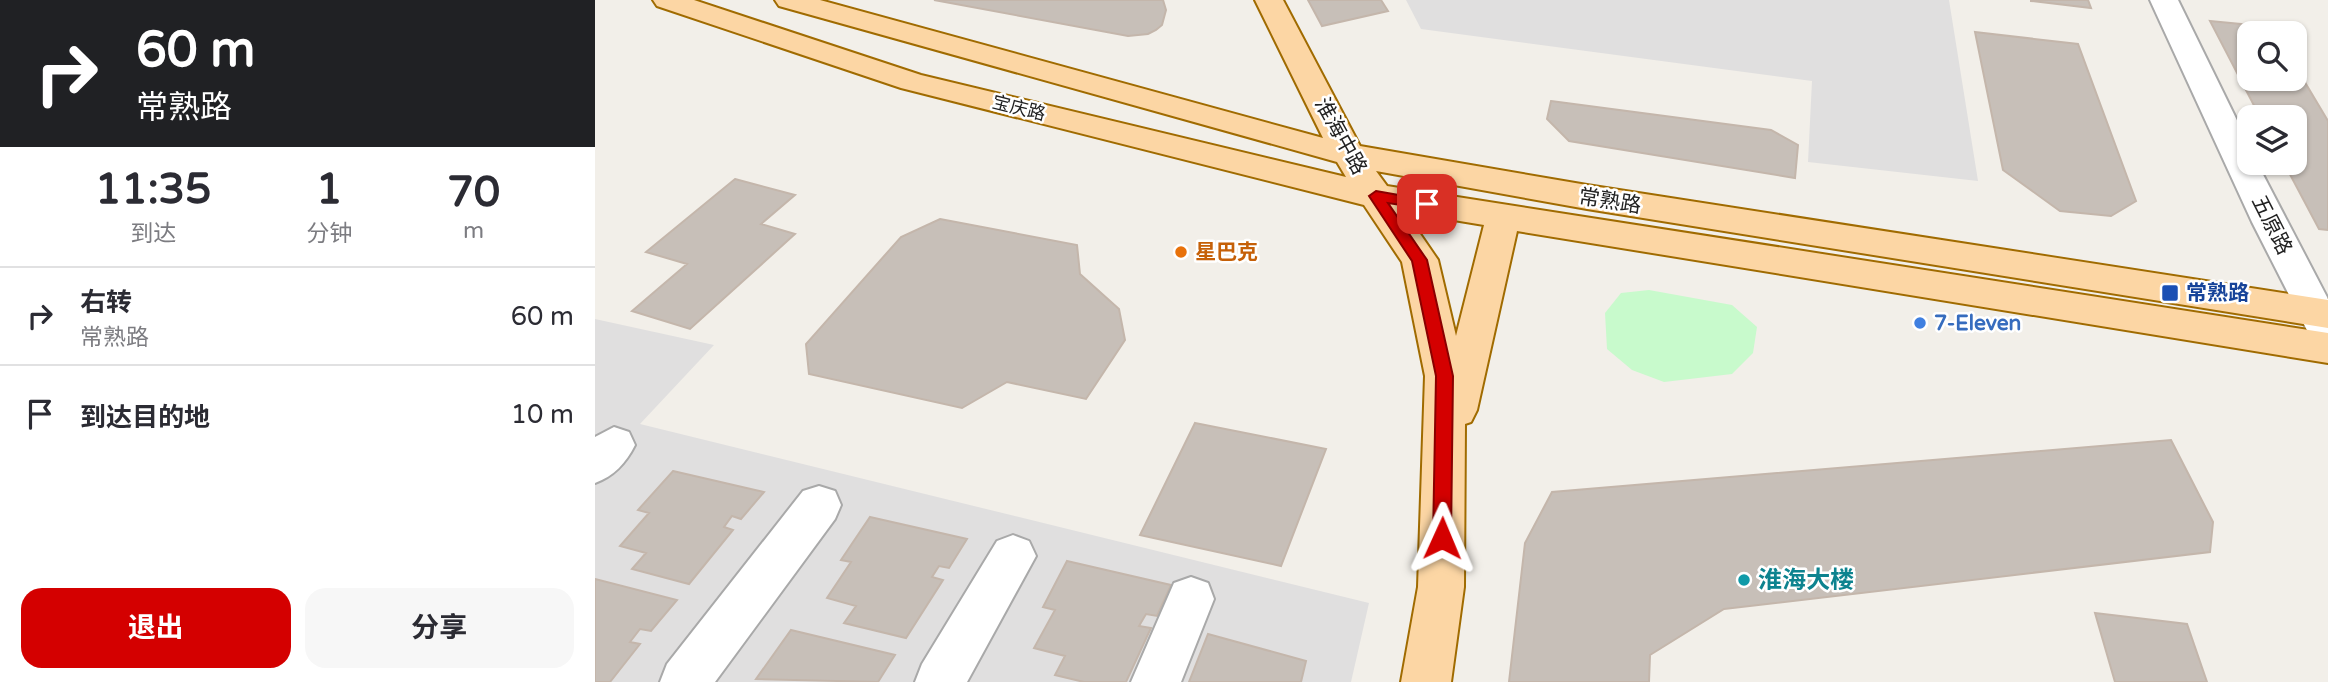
<!DOCTYPE html>
<html lang="zh">
<meta charset="utf-8">
<style>
body{margin:0;font-family:"Varela Round","Noto Sans SC",sans-serif;background:#f7f7f7;color:#2b2b33;height:100vh;display:flex;flex-direction:column;font-size:26px;white-space:nowrap}
*{box-sizing:border-box;margin:0}
p{font-size:23px;color:#7c7c81}
.icon{flex:none;width:38px;height:38px;fill:none;stroke:currentColor;stroke-width:2;stroke-linecap:round;stroke-linejoin:round}
.map{position:relative;flex:1;overflow:hidden}
.side{display:flex;flex-direction:column;background:#fff;width:595px}
.side>*{flex:none}
.guide{background:#202124;color:#fff;overflow:hidden}
.buttons{position:absolute;left:1642px;top:21px;display:grid;gap:14px}
.buttons a{display:grid;place-items:center;width:70px;height:70px;border-radius:14px;background:#fff;box-shadow:0 2px 5px #0004;font-size:35px}
.pin{position:absolute;display:grid;place-items:center;width:60px;height:60px;color:#fff;margin:-30px;border-radius:14px;box-shadow:0 4px 10px #0006}
.me{position:absolute;width:77px;margin:-38px;rotate:1deg;stroke-linejoin:round;filter:drop-shadow(0 0 5px #0008)}
.turn{display:flex;align-items:center;gap:24px;height:147px;padding:0 21px;font-size:32px}
.turn .icon{width:91px;height:91px;stroke-width:2.5}
.turn b{display:block;font-size:49px;line-height:60px}
.eta{display:flex;justify-content:space-evenly;align-items:center;height:119px;text-align:center}
.eta b{font-size:42px;font-weight:700;line-height:49px}
.cta{display:flex;gap:14px;margin-top:auto;padding:14px 21px}
.cta a{flex:1;height:80px;border-radius:21px;background:#d40000;color:#fff;font-size:28px;font-weight:700;line-height:80px;text-align:center}
.cta a+a{background:#f7f7f7;color:#2b2b33}
ul{padding:0;list-style:none}
li{display:flex;align-items:center;gap:21px;height:98px;padding:0 21px;border-top:2px solid #e1e1e2}
li div{flex:1}
li b{display:block;font-size:26px}
li em{font-style:normal}
main{display:flex;flex:1;min-height:0}
.map>svg:first-child{display:block}
.residential{fill:#e0dfdf}
.park{fill:#c8facc}
.building{fill:#c7bfb8;stroke:#c4b6ab;stroke-width:2}
.lines{fill:none;stroke-linecap:round;stroke-linejoin:round}
.minor-casing{stroke:#a9a9a9;stroke-width:4}
.major-casing{stroke:#a06b00;stroke-width:4}
.minor{fill:#fff;fill-rule:evenodd}
.major{fill:#fcd6a4;fill-rule:evenodd}
.route{fill:#d40000;stroke:#8a0000;stroke-width:2}
.food-dot{fill:#e8710a;stroke:#fff;stroke-width:2.5}
.transit-dot{fill:#1a4fb4;stroke:#fff;stroke-width:2.5}
.shop-dot{fill:#3f7fe0;stroke:#fff;stroke-width:2.5}
.culture-dot{fill:#0f9aa8;stroke:#fff;stroke-width:2.5}
.labels{text-anchor:middle;stroke-width:5;stroke-linejoin:round;paint-order:stroke}
.far-street-label{font-size:18px;fill:#222;stroke:#fff}
.street-label{font-size:21px;fill:#222;stroke:#fff}
.food-label{font-size:21px;font-weight:bold;fill:#c56008;stroke:#fff;text-anchor:start}
.transit-label{font-size:21px;font-weight:bold;fill:#164399;stroke:#fff;text-anchor:start}
.shop-label{font-size:21px;font-weight:bold;fill:#366cbe;stroke:#fff;text-anchor:start}
.near-culture-label{font-size:24px;font-weight:bold;fill:#0d838f;stroke:#fff;text-anchor:start}
</style>
<main>
<section class="side">
<div class="guide">
<div class="turn"><svg class="icon" aria-label="right" viewBox="0 0 24 24"><path d="M7 20v-9h11M14 6l5 5-5 5"/></svg><div><b>60 m</b>常熟路</div></div>
</div>
<div class="eta">
<div><b>11:35</b><p>到达</p></div>
<div><b>1</b><p>分钟</p></div>
<div><b>70</b><p>m</p></div>
</div>
<ul>
<li><svg class="icon" aria-label="right" viewBox="0 0 24 24"><path d="M7 20v-9h11M14 6l5 5-5 5"/></svg><div><b>右转</b><p>常熟路</p></div><em>60 m</em></li>
<li><svg class="icon" aria-label="arrive" viewBox="0 0 24 24"><path d="M6 21V4h12l-3 4 3 4H6"/></svg><div><b>到达目的地</b></div><em>10 m</em></li>
</ul>
<div class="cta"><a>退出</a><a>分享</a></div>
</section>
<div class="map">
<svg width="1733" height="682" viewBox="0 0 1733 682">
<rect width="100%" height="100%" fill="#f2efe9"/>
<path class="residential" d="M 811,0 L 1354,0 L 1383,181 L 1213,162 L 1217,81 L 826,29 Z
M 0,319 L 119,345 L 45,424 L 774,603 L 756,682 L 0,682 Z"/>
<path class="park" d="M 1054,290 L 1137,305 L 1162,327 L 1158,353 L 1137,374 L 1069,382 L 1037,370 L 1012,349 L 1010,313 L 1026,293 Z"/>
<path class="building" d="M 339,0 L 568,0 L 571,10 L 567,25 L 561,30 L 553,34 L 533,36 Z
M 713,0 L 786,0 L 793,11 L 727,26 Z
M 1436,0 L 1493,0 L 1496,8 L 1436,1 Z
M 1615,21 L 1677,27 L 1681,33 L 1654,33 L 1654,79 L 1699,79 L 1699,64 L 1733,121 L 1733,230 L 1724,229 L 1689,163 L 1699,163 L 1699,117 L 1665,117 Z
M 1380,32 L 1483,44 L 1541,201 L 1516,216 L 1465,211 L 1408,170 Z
M 956,101 L 1176,130 L 1203,145 L 1200,178 L 974,141 L 952,119 Z
M 140,179 L 200,195 L 166,224 L 200,234 L 95,329 L 37,311 L 92,264 L 51,252 Z
M 345,219 L 482,245 L 485,274 L 524,309 L 530,340 L 491,399 L 412,382 L 367,408 L 214,374 L 211,344 L 306,237 Z
M 600,423 L 731,449 L 686,566 L 545,535 Z
M 1576,440 L 1618,522 L 1615,552 L 1129,609 L 1055,655 L 1054,682 L 914,682 L 930,543 L 957,492 Z
M 78,471 L 169,492 L 146,519 L 137,516 L 129,527 L 138,530 L 94,584 L 37,569 L 51,553 L 25,546 L 54,513 L 43,510 Z
M 275,517 L 372,539 L 354,568 L 344,566 L 337,577 L 348,580 L 311,638 L 249,623 L 261,606 L 232,598 L 256,562 L 246,560 Z
M 472,561 L 576,585 L 562,616 L 551,614 L 544,626 L 556,628 L 531,682 L 489,682 L 460,675 L 470,656 L 439,648 L 460,610 L 448,607 Z
M 0,579 L 82,600 L 56,631 L 45,629 L 35,642 L 45,644 L 15,682 L 0,682 Z
M 1500,613 L 1592,624 L 1612,682 L 1520,682 Z
M 196,630 L 300,655 L 283,682 L 161,679 Z
M 613,634 L 711,661 L 706,682 L 594,682 Z"/>
<g class="lines">
<defs>
<path id="minor" d="M 1555,0 L 1583,0 L 1654,145 L 1654,163 L 1662,163 L 1733,299 L 1733,349 L 1719,344 L 1657,222 Z
M 19,427 L 34,432 L 40,445 C 31,463 19,476 0,483 L 0,437 Z
M 224,486 L 240,491 L 246,505 L 240,519 L 120,682 L 65,682 L 72,664 L 208,491 Z
M 418,535 L 434,541 L 441,556 L 372,682 L 320,682 L 327,664 L 402,541 Z
M 596,577 L 613,583 L 619,599 L 586,682 L 536,682 L 579,583 Z"/>
<path id="major" d="M 58,0 L 99,0 L 326,75 L 751,177 L 742,162 L 184,6 L 180,0 L 225,0 L 728,138 L 660,0 L 688,0 L 765,146 L 992,185 L 1733,300 L 1733,328 L 992,209 L 781,171 L 792,186 L 1733,333 L 1733,363 L 922,231 L 882,410 L 876,422 L 870,424 L 869,587 L 856,682 L 806,682 L 823,587 L 830,376 L 807,262 L 769,205 L 306,88 L 62,6 ZM 810,212 L 889,225 L 861,336 L 843,260 Z"/>
</defs>
<use href="#minor" class="minor-casing"/>
<use href="#major" class="major-casing"/>
<use href="#minor" class="minor"/>
<use href="#major" class="major"/>
</g>
<path class="route" d="M 781,191 L 832,200 L 839,204 L 832,209 L 793,203 L 832,260 L 858,376 L 856,538 L 854,544 L 847,547 L 841,544 L 838,538 L 841,376 L 817,261 L 774,196 Z"/>
<circle class="food-dot" cx="586" cy="252" r="7"/>
<rect class="transit-dot" x="1566" y="284" width="18" height="18" rx="3.5"/>
<circle class="shop-dot" cx="1325" cy="323" r="7"/>
<circle class="culture-dot" cx="1149" cy="580" r="7"/>
<g class="labels">
<g class="far-street-label">
<text transform="translate(424 108) rotate(14)" y="6">宝庆路</text>
</g>
<g class="street-label">
<text transform="translate(746 136) rotate(61)" y="7">淮海中路</text>
<text transform="translate(1015 201) rotate(9)" y="7">常熟路</text>
<text transform="translate(1677 225) rotate(63)" y="7">五原路</text>
</g>
<g class="food-label">
<text x="600" y="259">星巴克</text>
</g>
<g class="transit-label">
<text x="1591" y="300">常熟路</text>
</g>
<g class="shop-label">
<text x="1339" y="330">7-Eleven</text>
</g>
<g class="near-culture-label">
<text x="1163" y="588">淮海大楼</text>
</g>
</g>
</svg>
<div class="buttons">
<a><svg class="icon" aria-label="search" viewBox="0 0 24 24"><circle cx="10" cy="10" r="6"/><path d="M15 15l6 6"/></svg></a>
<a><svg class="icon" aria-label="layers" viewBox="0 0 24 24"><path d="M12 4l9 5-9 5-9-5zM3 14l9 5 9-5"/></svg></a>
</div>
<div class="pin" style="left:832px;top:204px;background:#d93025"><svg class="icon" aria-label="arrive" viewBox="0 0 24 24"><path d="M6 21V4h12l-3 4 3 4H6"/></svg></div>
<svg class="me" style="left:847px;top:538px" viewBox="-20 -20 40 40"><path d="M0-17L14 15 0 8-14 15z" fill="#d40000" stroke="#fff" stroke-width="4"/></svg>
</div>
</main>
